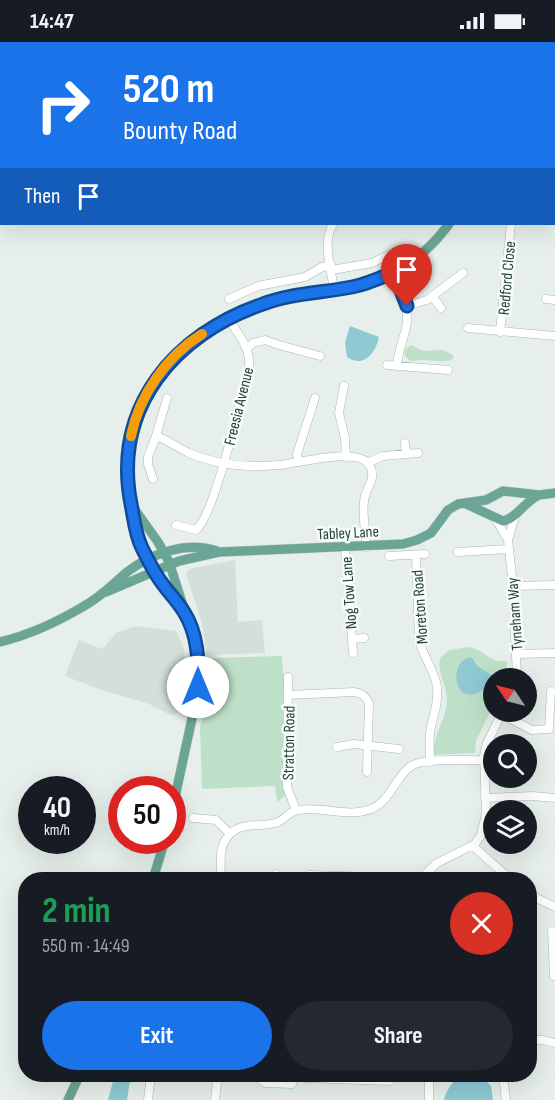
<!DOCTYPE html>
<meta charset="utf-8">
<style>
body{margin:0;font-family:"Sofia Sans Condensed",sans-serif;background:#242831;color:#f1f3f6;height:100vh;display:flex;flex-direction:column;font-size:22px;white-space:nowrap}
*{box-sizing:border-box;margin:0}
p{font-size:20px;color:#9ea1a6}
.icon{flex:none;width:33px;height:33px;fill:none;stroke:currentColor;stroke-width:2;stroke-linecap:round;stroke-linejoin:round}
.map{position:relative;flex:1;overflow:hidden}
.side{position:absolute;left:18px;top:830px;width:519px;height:210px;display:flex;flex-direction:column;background:#171b24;border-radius:24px;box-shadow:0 6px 24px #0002}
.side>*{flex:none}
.guide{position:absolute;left:0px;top:0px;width:555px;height:183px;box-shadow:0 6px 24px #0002;background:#1a73e8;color:#fff;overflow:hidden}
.needle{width:39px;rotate:305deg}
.tools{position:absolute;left:483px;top:626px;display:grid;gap:12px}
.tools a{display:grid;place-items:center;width:54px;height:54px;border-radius:50%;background:#171b24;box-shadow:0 6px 24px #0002;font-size:30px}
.speed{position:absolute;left:18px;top:734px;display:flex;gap:12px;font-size:30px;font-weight:700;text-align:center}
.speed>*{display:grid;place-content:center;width:78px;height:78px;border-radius:50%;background:#171b24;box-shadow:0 6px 24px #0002;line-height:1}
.speed small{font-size:15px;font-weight:400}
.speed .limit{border:9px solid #d22;background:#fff;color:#111}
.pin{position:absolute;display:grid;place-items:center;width:51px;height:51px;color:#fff;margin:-62px -26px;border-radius:50% 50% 50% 0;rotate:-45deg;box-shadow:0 0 6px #0007}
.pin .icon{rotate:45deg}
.me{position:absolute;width:66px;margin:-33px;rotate:0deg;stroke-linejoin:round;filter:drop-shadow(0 0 4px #0008)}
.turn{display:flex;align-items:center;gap:21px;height:126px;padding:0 24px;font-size:27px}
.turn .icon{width:78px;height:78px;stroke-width:2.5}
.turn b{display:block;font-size:42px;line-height:51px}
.then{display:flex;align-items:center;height:57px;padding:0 24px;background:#0003;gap:12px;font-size:22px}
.round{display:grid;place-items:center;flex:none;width:63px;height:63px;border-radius:32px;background:#242831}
.summary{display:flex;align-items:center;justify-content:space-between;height:102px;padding:0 24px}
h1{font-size:36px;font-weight:700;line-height:45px;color:#1e9e55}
.cta{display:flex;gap:12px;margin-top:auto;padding:12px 24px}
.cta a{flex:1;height:69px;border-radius:36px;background:#1a73e8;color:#fff;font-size:24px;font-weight:700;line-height:69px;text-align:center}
.cta a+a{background:#242831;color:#f1f3f6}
.status{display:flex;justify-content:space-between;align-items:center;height:42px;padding:0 30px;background:#171b24;direction:ltr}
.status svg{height:16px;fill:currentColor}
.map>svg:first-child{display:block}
.built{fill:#d4dfda}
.green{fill:#bfe0c8}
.water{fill:#8ec9d4}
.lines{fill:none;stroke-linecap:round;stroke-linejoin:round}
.minor-casing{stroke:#a8b8b2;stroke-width:9}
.major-casing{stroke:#c2cac8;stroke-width:10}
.minor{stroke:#fff;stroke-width:8}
.major{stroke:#6aa596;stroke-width:9}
.route-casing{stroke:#114b97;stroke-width:15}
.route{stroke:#1a73e8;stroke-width:10}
.slow{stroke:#f59e0b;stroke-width:10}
.labels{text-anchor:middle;stroke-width:5;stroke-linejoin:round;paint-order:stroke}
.street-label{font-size:16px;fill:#24423a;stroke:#f7fbf9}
</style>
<div class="status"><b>14:47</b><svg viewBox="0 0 49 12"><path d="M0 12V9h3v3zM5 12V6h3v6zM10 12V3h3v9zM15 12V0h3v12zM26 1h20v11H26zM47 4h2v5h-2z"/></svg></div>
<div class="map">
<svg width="555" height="1058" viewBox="0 0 555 1058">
<rect width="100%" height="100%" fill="#e6efeb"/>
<path class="built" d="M 235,518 L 238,580 L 262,578 L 265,611 L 207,613 L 201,578 L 186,532 L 189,527 Z
M 136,584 L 176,589 L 184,606 L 185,625 L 180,668 L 173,674 L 149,662 L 99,647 L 65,634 L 79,598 L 102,607 L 116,591 Z"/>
<path class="green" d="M 411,303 L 423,309 L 443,308 L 453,313 L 453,317 C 444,321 437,319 427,318 C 421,317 416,319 410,319 L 405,314 L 404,308 Z
M 469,605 C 486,608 488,621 507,619 L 506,636 L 494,636 L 493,664 L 476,699 L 475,711 L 434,713 C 433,690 446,680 447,658 C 447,642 437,633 440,616 L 449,608 Z
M 282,614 L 283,632 L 287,635 L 287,752 L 277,760 L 275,744 L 202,747 L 200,685 L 210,652 L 213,616 Z"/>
<path class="water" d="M 350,284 L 379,295 C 376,310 364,327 347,315 L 345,301 Z
M 470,615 L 473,617 L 477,624 L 490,632 L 492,636 C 489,643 486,646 479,650 C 455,664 447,621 470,615 Z
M 115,1032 L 131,1032 L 127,1058 L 108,1058 Z
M 463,1032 L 480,1033 L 491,1044 L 493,1058 L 444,1058 C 446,1048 454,1037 463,1032 Z"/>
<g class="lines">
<defs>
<path id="minor" d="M 272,0 L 272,2
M 328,0 L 329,2
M 422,2 L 422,0
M 498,2 L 498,0
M 554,34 L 555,35
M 554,178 L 555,178
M 333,182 C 322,200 331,227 334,247
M 332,228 L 372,221 L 397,209
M 394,230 C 402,249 410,266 406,286 C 403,299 398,310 397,324
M 432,254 L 441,266
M 229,257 L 258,244 L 305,235 L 322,225 L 331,223
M 546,257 L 555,258
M 407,264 L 427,258 L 463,231
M 468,286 L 555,294
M 500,290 L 511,182
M 247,307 L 253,301 L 265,298 L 279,303 L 320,314
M 387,323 L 448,328
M 344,344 L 339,371 L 345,396 L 346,415
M 156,394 C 168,398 178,406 189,411 C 217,423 248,426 278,423 C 298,422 359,403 370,424 C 377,438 365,446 364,459 C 362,473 366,490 366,505
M 405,401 L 406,412
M 298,420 L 297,412 L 315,356
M 367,421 L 383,414 L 418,411
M 153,437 L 148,422 L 148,415 L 156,394 L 167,356
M 515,474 L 508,498 L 513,544 L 517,636
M 495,476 L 508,498
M 176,483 L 196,488 C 215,473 241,354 249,324 C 251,306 237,291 228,276
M 345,506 L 353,611
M 458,510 L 508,507
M 416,513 L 419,597 C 422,614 435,628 437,645 C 439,664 432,675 430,691 C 429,701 430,710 430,720
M 389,514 L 425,512
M 513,544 L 555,543
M 352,597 L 364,596
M 517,612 L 555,611
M 288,635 L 287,745 L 296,768
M 288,653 L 354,650 C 362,651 366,654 369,661 L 367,730
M 501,672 L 532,688 L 549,687 L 551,649
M 337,705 L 354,702 L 399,707
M 485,756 L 532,754 L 555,756
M 193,776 L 216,778 L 230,792
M 473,804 L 510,837
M 309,833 L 372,835
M 220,837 C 222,824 218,808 226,797 C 238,778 257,786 275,781 C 284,779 289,769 298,768 C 322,764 348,776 371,767 C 391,759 395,735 411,724 C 426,715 466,719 484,718
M 276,837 L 276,832
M 420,837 L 437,821 L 475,802 L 481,793 L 486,772 L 484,714 L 487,701 L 503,669
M 530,853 L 555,865
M 552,889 L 554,934
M 530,998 L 543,998 L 555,1001
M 262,1032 L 261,1038 L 265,1041 L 292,1042
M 426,1032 L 429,1041 L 429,1058
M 501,1032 L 504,1042 L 506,1058
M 305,1036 L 389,1039
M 148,1058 L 151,1032
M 215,1058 L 218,1032"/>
<path id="major" d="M 515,2 L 515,0
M 466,462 L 503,479 C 516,477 524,460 539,453
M 133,465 L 158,500 L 169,520 L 197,607 L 199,633 L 196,658 L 172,769
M 106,550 L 179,519 L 219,510 L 403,502 L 417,498 L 431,491 L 448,468 L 458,462 L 486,458 L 503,449 L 539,453 L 555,451
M 184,570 C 143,518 120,472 130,403 C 142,322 215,273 289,254 C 309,249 329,248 348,245 C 390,239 425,215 449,182
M 0,600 C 29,593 59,579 84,564 C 101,555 113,542 127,530 C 152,511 187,499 217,509
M 153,837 L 165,798
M 68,1058 L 80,1032"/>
</defs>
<use href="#minor" class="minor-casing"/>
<use href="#major" class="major-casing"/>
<use href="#minor" class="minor"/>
<use href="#major" class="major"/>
</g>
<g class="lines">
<defs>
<path id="route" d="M 198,645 C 199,620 198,592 184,570 C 178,560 169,551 162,541 C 154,531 148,518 142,506 C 135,492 134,477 131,462 C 112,365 175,292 263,262 C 292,251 321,251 352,245 C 367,242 380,236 394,230 L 407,264"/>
</defs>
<use href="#route" class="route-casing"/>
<use href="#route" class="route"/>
<path class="slow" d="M 131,394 C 139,353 167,314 202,292"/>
</g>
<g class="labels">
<g class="street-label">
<text transform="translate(506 236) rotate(-85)" y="6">Redford Close</text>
<text transform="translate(238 364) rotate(-76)" y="6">Freesia Avenue</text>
<text transform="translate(348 490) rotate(-3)" y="6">Tabley Lane</text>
<text transform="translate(348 551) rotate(-94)" y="6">Nog Tow Lane</text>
<text transform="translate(419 565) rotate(-94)" y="6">Moreton Road</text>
<text transform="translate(514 572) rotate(-94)" y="6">Tyneham Way</text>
<text transform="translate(288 701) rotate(-89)" y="6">Stratton Road</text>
</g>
</g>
</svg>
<div class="tools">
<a><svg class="needle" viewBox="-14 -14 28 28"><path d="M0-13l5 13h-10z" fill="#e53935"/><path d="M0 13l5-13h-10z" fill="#9ea1a6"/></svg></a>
<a><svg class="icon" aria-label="search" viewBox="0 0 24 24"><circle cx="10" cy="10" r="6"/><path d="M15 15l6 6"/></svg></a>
<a><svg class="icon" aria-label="layers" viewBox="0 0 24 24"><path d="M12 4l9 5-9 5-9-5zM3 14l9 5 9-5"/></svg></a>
</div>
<div class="speed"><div>40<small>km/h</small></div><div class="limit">50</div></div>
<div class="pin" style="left:407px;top:264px;background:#d93025"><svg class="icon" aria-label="arrive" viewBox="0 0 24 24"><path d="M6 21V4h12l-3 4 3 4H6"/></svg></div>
<svg class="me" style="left:198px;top:645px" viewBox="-20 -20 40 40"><circle r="19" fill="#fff"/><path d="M0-13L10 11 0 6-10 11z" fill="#1a73e8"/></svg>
<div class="guide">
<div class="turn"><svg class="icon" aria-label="right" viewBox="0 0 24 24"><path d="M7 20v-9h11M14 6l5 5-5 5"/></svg><div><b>520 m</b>Bounty Road</div></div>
<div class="then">Then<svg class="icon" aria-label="arrive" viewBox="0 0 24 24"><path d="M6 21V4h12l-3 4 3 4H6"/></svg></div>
</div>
<section class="side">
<div class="summary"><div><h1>2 min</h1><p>550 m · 14:49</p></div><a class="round" style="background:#d93025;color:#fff"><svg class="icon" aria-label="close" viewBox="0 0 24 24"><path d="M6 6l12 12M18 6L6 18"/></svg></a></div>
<div class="cta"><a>Exit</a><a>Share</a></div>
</section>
</div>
